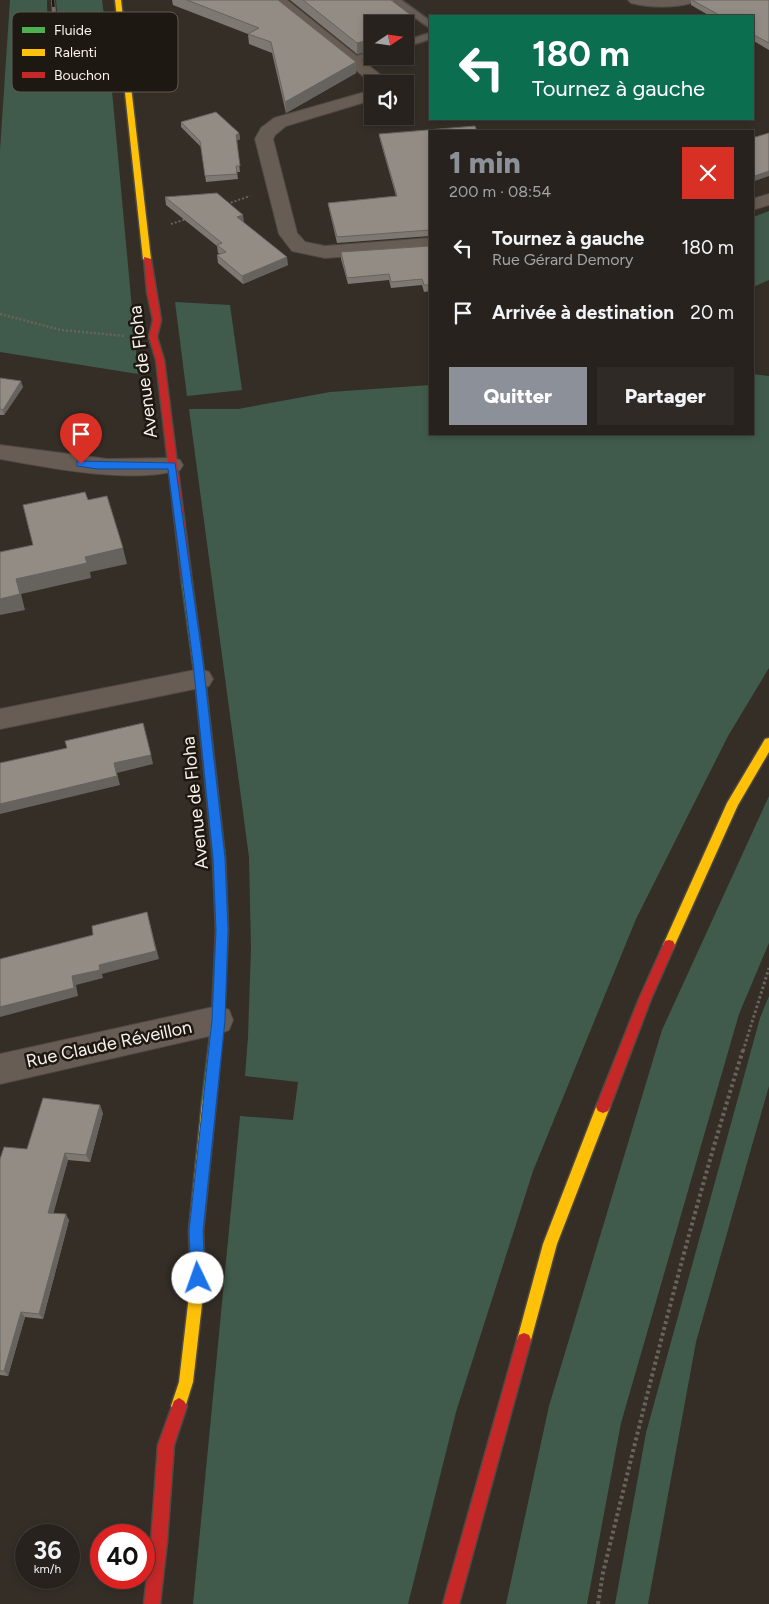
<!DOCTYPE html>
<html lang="fr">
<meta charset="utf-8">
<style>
body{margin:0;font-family:Figtree,sans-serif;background:#2f2a26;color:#f1f3f6;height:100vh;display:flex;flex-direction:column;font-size:19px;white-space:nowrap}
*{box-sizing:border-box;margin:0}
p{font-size:16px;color:#a4a4a4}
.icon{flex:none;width:28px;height:28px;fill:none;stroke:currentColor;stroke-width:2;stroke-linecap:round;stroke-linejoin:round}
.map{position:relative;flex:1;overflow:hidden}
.sheet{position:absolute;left:429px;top:130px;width:325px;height:305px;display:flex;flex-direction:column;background:#27221d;border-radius:0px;box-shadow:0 2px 8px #0003,0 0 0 1px #433f3b}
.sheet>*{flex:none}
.guide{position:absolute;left:429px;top:15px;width:325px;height:105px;border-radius:0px;box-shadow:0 2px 8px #0003,0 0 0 1px #433f3b;background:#0b6e4f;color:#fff;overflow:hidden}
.needle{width:32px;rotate:77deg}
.buttons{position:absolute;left:364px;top:15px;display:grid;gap:10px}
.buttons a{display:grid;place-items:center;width:50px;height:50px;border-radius:0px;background:#27221d;box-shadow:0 2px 8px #0003,0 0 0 1px #433f3b;font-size:25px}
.speed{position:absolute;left:15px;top:1524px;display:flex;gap:10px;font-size:25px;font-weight:700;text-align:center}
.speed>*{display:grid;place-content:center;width:65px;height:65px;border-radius:50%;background:#27221d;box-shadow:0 2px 8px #0003,0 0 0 1px #433f3b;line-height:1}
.speed small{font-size:12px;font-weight:400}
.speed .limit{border:8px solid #d22;background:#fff;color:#111}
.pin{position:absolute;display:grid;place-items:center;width:42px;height:42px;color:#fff;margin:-51px -21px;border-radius:50% 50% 50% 0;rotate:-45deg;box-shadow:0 0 5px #0007}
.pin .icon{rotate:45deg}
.me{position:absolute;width:55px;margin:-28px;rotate:357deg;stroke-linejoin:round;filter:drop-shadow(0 0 4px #0008)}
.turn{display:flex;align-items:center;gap:18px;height:105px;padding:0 20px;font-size:22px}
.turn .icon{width:65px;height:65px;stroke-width:2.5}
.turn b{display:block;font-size:35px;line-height:42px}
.round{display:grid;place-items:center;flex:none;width:52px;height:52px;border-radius:0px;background:#2f2a26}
.overview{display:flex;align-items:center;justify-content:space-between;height:85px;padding:0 20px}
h1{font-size:30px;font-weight:800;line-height:38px;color:#8c9099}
.action{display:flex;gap:10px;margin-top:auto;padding:10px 20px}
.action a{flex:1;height:58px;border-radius:0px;background:#8c9099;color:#fff;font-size:20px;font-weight:800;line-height:58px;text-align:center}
.action a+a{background:#2f2a26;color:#f1f3f6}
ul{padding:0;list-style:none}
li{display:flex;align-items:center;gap:15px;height:65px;padding:0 20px}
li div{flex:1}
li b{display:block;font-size:19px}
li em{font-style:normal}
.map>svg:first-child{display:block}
.green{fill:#405b4b}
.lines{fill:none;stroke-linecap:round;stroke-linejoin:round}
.lane-casing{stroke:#4f4943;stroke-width:3}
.street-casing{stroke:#4f4943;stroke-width:2}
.fast-casing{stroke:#4f4943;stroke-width:3}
.slow-casing{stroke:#4f4943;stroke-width:3}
.jam-casing{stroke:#4f4943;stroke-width:3}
.path-far3{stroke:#6a635b;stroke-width:2;stroke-dasharray:2 2;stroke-linecap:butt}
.path-far2{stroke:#6a635b;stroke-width:2.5;stroke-dasharray:2 2;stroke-linecap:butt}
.path-far1{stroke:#6a635b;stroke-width:3;stroke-dasharray:2.5 2.5;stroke-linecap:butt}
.path{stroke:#6a635b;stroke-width:4;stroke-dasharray:3 3;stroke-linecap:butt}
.lane{fill:#675d54;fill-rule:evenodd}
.street{fill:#675d54;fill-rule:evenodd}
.fast{fill:#4caf50;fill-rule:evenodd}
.slow{fill:#ffc107;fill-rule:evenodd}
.jam{fill:#c62828;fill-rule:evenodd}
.rail-casing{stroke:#726a63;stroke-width:4}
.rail{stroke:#1d1812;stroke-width:2.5;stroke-dasharray:7;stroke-linecap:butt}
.wall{fill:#7e7872}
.shaded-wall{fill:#66625d}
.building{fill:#928c85;stroke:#66625d}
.route{fill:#1a73e8;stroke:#114b97}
.labels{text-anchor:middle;stroke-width:5;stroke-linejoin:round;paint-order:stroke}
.street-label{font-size:18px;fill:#f9f2e9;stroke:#1d1812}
.key{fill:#1d1812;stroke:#5f5952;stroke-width:1}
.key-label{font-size:14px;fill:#f9f2e9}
</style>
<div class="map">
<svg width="769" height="1604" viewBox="0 0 769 1604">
<rect width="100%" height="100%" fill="#342e27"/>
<path class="green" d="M 10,0 L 47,0 L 48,56 L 61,55 L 56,0 L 102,0 L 109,58 L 138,374 L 0,352 L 0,150 Z
M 769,211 L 769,280 L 753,287 L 753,217 Z
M 175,302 L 230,305 L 242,390 L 187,396 Z
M 753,374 L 769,376 L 769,668 L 728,736 L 636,919 L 533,1171 L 456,1412 L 408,1604 L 193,1604 L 240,1116 L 293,1120 L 298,1082 L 245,1076 L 248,1037 L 251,948 L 249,857 L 189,409 L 238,409 L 330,392 L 430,385 L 430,434 L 752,434 Z
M 769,796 L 769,943 L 739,1014 L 621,1423 L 587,1604 L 506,1604 L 549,1406 L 662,1030 Z
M 769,996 L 769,1086 L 696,1342 L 648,1604 L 615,1604 L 646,1433 L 760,1018 Z"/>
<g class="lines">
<defs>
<path id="lane" d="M 390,0 L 401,0 L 430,21 L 430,28 Z
M 430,33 L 430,39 L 405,47 L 405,41 Z
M 372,51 L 372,56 L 374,56 L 353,62 L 348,59 Z"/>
<path id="street" d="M 269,0 L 287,0 L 392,84 L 373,84 Z
M 628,0 L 695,0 L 692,3 C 672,8 651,8 631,3 Z
M 372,90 L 372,100 L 286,126 L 275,135 L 273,139 L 297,233 L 305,242 L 325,246 L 430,238 L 430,250 L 325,258 L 292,251 L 279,234 L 255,139 L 261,128 L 274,118 Z
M 769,194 L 769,205 L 752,210 L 752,199 Z
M 0,445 L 107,459 L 172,458 L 180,460 L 183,465 L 180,470 C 128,484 52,468 0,459 Z
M 200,669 L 209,672 L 213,679 L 209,686 L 0,729 L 0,709 Z
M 218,1006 L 229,1010 L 233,1020 L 229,1030 L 218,1034 L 0,1084 L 0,1054 Z"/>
<path id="fast" d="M 187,579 L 192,583 L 205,679 L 225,858 L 228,930 L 224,1020 L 216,1102 L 214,1106 L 209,1108 L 204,1106 L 202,1102 L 212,1020 L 216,930 L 213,858 L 195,679 L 182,583 Z"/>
<path id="slow" d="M 115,0 L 121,0 L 151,259 L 147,261 L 143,259 Z
M 769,738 L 769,752 L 738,805 L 673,949 L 669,950 L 665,949 L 663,945 L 727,803 L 765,739 Z
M 209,1096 L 214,1098 L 216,1102 L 203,1231 L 205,1278 L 193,1382 L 184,1411 L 179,1414 L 174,1411 L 171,1406 L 179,1382 L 191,1278 L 189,1231 L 202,1102 L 204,1098 Z
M 603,1101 L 608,1103 L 610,1107 L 557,1244 L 531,1340 L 529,1345 L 524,1347 L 519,1345 L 517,1340 L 543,1244 L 596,1107 L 598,1103 Z"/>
<path id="jam" d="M 144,257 L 151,259 L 161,320 L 157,337 L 164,360 L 192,583 L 187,587 L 182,583 L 156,360 L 149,337 L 153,320 L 147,292 Z
M 669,940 L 673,941 L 675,945 L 651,999 L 610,1107 L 608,1111 L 603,1113 L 598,1111 L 596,1107 L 639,999 L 665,941 Z
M 524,1333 L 529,1335 L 531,1340 L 459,1604 L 443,1604 L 517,1340 L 519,1335 Z
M 179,1398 L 184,1401 L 187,1406 L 174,1445 L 167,1542 L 160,1604 L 144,1604 L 151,1542 L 158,1445 L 174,1401 Z"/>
</defs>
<use href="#lane" class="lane-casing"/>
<use href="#street" class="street-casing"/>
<use href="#fast" class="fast-casing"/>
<use href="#slow" class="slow-casing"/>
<use href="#jam" class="jam-casing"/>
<path class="path-far3" d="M 227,204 L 250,196
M 171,224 L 186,219"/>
<path class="path-far2" d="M 0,314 L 61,330 L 125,336"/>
<path class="path-far1" d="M 743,1051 L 769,968"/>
<path class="path" d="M 598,1604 L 603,1573 C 646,1398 689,1222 743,1050"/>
<use href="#lane" class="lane"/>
<use href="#street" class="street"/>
<use href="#fast" class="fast"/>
<use href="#slow" class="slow"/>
<use href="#jam" class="jam"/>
<defs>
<path id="rail" d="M 53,0 L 57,54"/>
</defs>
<use href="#rail" class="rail-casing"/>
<use href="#rail" class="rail"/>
</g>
<path class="wall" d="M 172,0 L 278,0 L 356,62 L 356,73 L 286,113 L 272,53 L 249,44 L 248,34 L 173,5 Z
M 290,0 L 393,0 L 393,2 L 415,29 L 405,32 L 405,24 L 372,24 L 371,65 L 365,60 L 365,52 L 357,54 Z
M 691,0 L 769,0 L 769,50 L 752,40 L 752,16 L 710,16 L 691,5 Z
M 181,122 L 239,133 L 240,139 L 236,141 L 240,172 L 237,172 L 238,179 L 206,182 L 201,147 L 181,127 Z
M 430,131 L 430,236 L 337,243 L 329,209 L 328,203 L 396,196 L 380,140 L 379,134 Z
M 165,197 L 244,222 L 243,223 L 288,265 L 243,284 L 218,263 L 217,255 L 220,254 L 218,253 L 217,246 L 166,205 Z
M 430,246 L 430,291 L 424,292 L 422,285 L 391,288 L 389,280 L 348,284 L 341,259 L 341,252 Z
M 0,378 L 23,387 L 4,415 L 0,415 Z
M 103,1113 L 90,1162 L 68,1160 L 53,1213 L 69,1220 L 43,1319 L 25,1317 L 8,1376 L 0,1375 L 0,1159 L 27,1149 Z"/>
<path class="shaded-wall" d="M 415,18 L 415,29 L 405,32 L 405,24 L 398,24 Z
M 372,39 L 372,50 L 365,50 L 365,52 L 357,54 L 357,43 Z
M 372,53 L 372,56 L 386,56 L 371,65 L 371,54 Z
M 356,62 L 356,73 L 286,113 L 285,102 Z
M 239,133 L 240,139 L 236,141 L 236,135 Z
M 769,171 L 769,176 L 752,182 L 752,177 Z
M 243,215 L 244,222 L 237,225 L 237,217 Z
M 287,257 L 288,265 L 243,284 L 242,276 Z
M 21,381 L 23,387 L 4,415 L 3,410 Z
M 123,548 L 127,564 L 90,572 L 91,578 L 21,594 L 25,610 L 0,615 L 0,599 L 16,579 L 85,557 Z
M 151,755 L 153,764 L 117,773 L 120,785 L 0,814 L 0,804 L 114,763 Z
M 147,912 L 159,959 L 102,974 L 103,978 L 76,985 L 78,996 L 0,1017 L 0,1007 L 99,965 Z
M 100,1105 L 103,1113 L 90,1162 L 86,1155 Z
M 65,1153 L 68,1160 L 52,1219 L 48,1213 Z
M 66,1214 L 69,1220 L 43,1319 L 39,1314 Z
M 21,1312 L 25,1317 L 8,1376 L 4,1371 Z"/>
<path class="building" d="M 187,0 L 278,0 L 356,62 L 285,102 L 271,42 L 248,34 L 259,28 Z
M 303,0 L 392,0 L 391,0 L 415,18 L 398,24 L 372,24 L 372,39 L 357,43 Z
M 692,0 L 769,0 L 769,43 L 752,34 L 752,16 L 721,16 Z
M 372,47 L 372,53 L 371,54 L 365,50 Z
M 216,112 L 239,133 L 236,135 L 240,166 L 236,166 L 237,174 L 205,176 L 200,141 L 181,122 Z
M 475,126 L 477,131 L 430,131 L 430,230 L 337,237 L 328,203 L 397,196 L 379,134 Z
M 769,133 L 769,171 L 752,177 L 752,138 Z
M 217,193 L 243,215 L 237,217 L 287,257 L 242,276 L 217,255 L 226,252 L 217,245 L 222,243 L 165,197 Z
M 430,246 L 430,285 L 424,285 L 422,279 L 391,282 L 389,274 L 347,278 L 341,252 Z
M 0,378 L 21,381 L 3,410 L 0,409 Z
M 85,492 L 88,500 L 107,496 L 123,548 L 85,557 L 87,563 L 16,579 L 20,594 L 0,599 L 0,552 L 33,545 L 23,505 Z
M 143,723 L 151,755 L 114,763 L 117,776 L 0,804 L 0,763 L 67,748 L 65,741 Z
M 147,912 L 156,951 L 99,965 L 100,970 L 72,976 L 74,988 L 0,1007 L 0,959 L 93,935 L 92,926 Z
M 43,1098 L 100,1105 L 86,1155 L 65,1153 L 48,1213 L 66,1214 L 39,1314 L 21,1312 L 4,1371 L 0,1371 L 0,1159 L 4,1147 L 27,1149 Z"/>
<path class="route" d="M 77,461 L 175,463 L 203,662 L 225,858 L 228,930 L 225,1020 L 203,1231 L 205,1278 L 203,1283 L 198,1285 L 193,1283 L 191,1278 L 189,1231 L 212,1020 L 216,930 L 213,858 L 193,662 L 168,469 L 97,469 L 77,466 Z"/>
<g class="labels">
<g class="street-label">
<text transform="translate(143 372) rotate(-97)" y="6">Avenue de Floha</text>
<text transform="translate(195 803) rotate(-96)" y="6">Avenue de Floha</text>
<text transform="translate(109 1044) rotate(-12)" y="6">Rue Claude Réveillon</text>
</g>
</g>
<rect x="12" y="12" width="166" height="80" rx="8" class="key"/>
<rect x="22" y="27" width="23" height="6" fill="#4caf50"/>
<rect x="22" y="49" width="23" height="7" fill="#ffc107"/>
<rect x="22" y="72" width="23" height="6" fill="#c62828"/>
<g class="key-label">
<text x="54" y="35">Fluide</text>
<text x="54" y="57">Ralenti</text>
<text x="54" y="80">Bouchon</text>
</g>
</svg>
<div class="buttons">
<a><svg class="needle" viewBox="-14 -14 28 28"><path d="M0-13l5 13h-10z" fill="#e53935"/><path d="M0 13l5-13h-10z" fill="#a4a4a4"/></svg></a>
<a><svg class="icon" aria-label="sound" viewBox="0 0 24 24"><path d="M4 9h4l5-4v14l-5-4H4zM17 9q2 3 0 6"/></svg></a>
</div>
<div class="speed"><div>36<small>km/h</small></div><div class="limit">40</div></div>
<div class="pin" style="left:81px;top:464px;background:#d93025"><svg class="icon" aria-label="arrive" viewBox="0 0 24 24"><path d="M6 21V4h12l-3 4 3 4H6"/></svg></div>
<svg class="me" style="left:198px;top:1278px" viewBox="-20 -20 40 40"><circle r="19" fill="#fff"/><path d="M0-13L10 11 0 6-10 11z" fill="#1a73e8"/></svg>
<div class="guide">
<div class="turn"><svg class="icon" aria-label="left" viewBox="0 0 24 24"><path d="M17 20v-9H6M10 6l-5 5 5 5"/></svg><div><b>180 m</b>Tournez à gauche</div></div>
</div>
<section class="sheet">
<div class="overview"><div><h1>1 min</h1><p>200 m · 08:54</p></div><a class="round" style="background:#d93025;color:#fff"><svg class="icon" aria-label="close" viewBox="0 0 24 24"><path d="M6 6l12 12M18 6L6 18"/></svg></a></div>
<ul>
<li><svg class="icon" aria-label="left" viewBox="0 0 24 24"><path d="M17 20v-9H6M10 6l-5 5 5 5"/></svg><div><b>Tournez à gauche</b><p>Rue Gérard Demory</p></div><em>180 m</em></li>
<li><svg class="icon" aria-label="arrive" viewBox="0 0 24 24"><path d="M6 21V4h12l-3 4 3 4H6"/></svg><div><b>Arrivée à destination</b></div><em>20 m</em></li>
</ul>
<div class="action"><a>Quitter</a><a>Partager</a></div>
</section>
</div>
